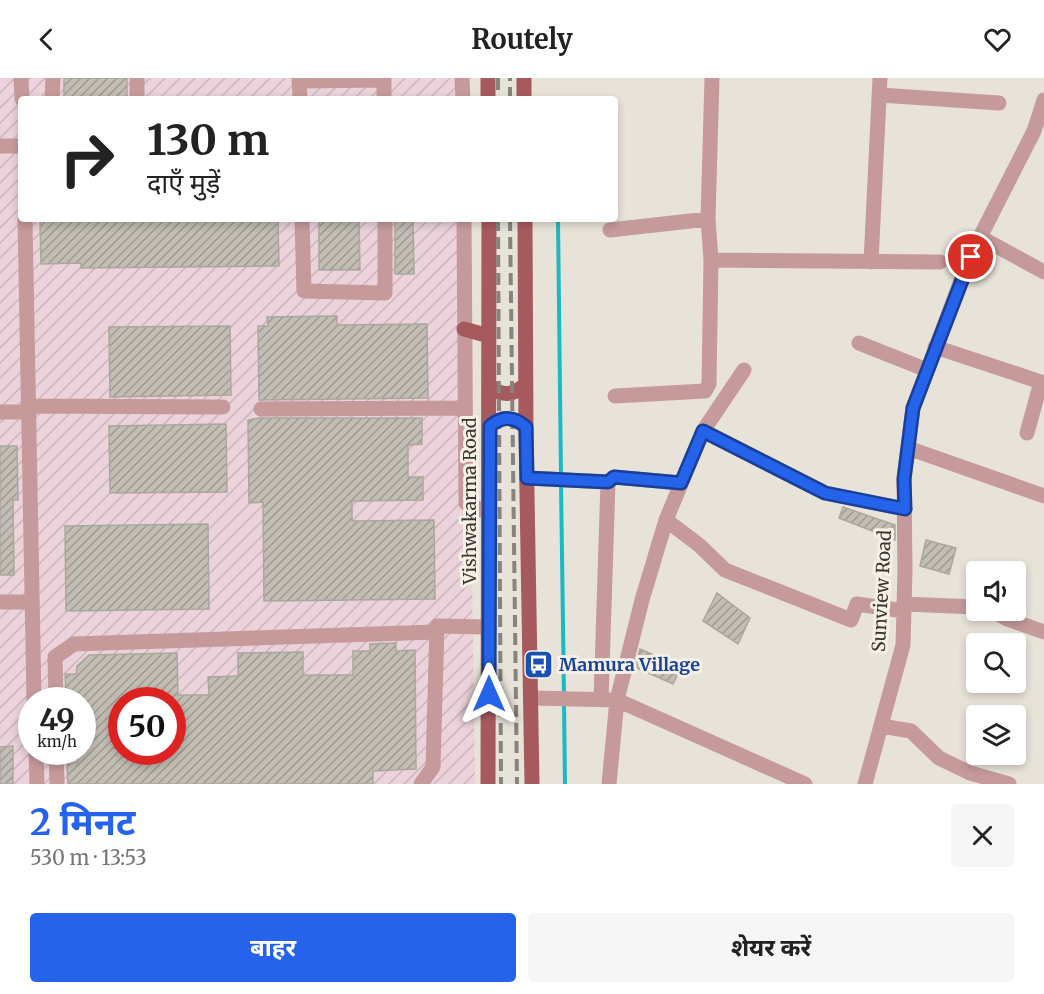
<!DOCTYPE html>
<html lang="hi">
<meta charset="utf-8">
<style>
body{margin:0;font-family:Merriweather,"Noto Sans Devanagari",serif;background:#f6f6f6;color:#222;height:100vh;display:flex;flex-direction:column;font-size:22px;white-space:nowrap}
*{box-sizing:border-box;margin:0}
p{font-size:20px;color:#767676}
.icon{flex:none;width:33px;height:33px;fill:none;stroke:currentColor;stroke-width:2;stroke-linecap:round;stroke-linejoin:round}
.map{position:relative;height:706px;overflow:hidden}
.panel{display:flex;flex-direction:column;background:#fff;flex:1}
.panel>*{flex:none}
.hud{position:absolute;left:18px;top:18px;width:600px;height:126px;border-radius:6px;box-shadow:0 3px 9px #0003;background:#fff;color:#222;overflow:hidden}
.tools{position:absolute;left:966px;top:483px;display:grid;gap:12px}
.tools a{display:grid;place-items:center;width:60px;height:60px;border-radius:6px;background:#fff;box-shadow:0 3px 9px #0003;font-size:30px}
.speed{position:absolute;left:18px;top:609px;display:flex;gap:12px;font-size:30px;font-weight:700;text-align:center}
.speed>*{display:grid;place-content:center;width:78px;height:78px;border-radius:50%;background:#fff;box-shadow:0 3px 9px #0003;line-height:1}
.speed small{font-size:15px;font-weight:400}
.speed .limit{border:9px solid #d22;background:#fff;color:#111}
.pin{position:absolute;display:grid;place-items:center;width:51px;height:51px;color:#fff;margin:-26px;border:3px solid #fff;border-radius:50%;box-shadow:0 2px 6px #0007}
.me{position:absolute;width:66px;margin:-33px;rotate:0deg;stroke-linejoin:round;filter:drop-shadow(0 0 4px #0008)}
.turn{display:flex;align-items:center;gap:21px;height:126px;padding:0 30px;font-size:27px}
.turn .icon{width:78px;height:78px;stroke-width:2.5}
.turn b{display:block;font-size:42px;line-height:51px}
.round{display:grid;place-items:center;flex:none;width:63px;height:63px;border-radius:6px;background:#f6f6f6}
.headline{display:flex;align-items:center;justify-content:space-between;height:102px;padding:0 30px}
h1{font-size:36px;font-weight:700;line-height:45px;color:#2563eb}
.primary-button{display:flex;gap:12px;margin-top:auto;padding:12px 30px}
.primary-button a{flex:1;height:69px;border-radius:6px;background:#2563eb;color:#fff;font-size:24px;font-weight:700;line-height:69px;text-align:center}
.primary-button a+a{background:#f6f6f6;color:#222}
header{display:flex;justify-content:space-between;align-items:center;height:78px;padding:0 30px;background:#fff;font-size:27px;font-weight:700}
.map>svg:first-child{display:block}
.industrial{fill:url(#industrial-furrows);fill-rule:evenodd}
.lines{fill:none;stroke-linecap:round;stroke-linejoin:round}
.stream{stroke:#1bb9c3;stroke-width:4}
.building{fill:url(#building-hatch);stroke:#aca79e;stroke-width:1.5;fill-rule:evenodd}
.minor{stroke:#c69a9b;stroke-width:15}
.major{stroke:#a75a5e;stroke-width:15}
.rail{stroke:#87847d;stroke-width:4;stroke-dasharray:12 6;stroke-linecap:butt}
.route-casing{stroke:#184099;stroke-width:15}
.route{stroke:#2563eb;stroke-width:10}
.labels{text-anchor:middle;stroke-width:6;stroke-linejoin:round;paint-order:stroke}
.street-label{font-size:18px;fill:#383632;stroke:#f6f0e6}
.transit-label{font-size:18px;font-weight:bold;fill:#164399;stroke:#f6f0e6;text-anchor:start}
</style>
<header><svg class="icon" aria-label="back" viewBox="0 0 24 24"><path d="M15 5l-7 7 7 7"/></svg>Routely<svg class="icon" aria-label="heart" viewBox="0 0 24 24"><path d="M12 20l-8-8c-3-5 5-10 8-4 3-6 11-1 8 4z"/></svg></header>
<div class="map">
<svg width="1044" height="706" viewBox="0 0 1044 706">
<defs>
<pattern id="industrial-furrows" width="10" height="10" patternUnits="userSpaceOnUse" patternTransform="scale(1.5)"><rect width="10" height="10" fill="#ebd2db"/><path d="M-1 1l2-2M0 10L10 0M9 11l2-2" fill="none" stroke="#cab5bc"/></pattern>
<pattern id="building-hatch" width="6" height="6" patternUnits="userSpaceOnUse" patternTransform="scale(1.5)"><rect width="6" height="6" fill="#c3beb4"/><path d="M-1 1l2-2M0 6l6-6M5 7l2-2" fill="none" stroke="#9f9b93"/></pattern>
</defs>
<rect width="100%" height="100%" fill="#e8e3d9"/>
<path class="industrial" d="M 0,0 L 465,0 L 465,21 L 21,21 L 21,141 L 467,141 L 475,706 L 0,706 ZM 32,622 L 82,622 L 82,674 L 32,674 ZM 122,622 L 172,622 L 172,674 L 122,674 Z"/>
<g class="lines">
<path class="stream" d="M 558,141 L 561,398
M 561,406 L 564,617
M 564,625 L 565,706"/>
</g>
<path class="building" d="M 64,0 L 127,0 L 127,21 L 64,21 Z
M 40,141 L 278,141 L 279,188 L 81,190 L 81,185 L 41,186 Z
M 319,141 L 359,141 L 360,192 L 319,192 Z
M 395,141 L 413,141 L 414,196 L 395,196 Z
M 337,238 L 337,247 L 427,246 L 428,320 L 259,322 L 258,248 L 268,248 L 267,239 Z
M 230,248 L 231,317 L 110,319 L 109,249 Z
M 259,340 L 422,340 L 422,366 L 408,367 L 408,399 L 423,399 L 423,422 L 352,423 L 352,443 L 434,442 L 435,521 L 264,523 L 263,424 L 249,425 L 248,342 Z
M 226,346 L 227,414 L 110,415 L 109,348 Z
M 0,368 L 17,368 L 18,422 L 13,422 L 14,497 L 0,497 Z
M 843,429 L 895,447 L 895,462 L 839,440 Z
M 208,446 L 209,531 L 66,533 L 65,448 Z
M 926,462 L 956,470 L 949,496 L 920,488 Z
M 717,515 L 750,540 L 738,566 L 703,543 Z
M 396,565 L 396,573 L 415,572 L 416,691 L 373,693 L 373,706 L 68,706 L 67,686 L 78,684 L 78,674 L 82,674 L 82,622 L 77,622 L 77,618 L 66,618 L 65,596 L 76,596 L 77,588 L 89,577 L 177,575 L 178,617 L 209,617 L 208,599 L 238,598 L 238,575 L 303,574 L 303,597 L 353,597 L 353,573 L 370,573 L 370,566 ZM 122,622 L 172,622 L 172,674 L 122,674 Z
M 640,571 L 681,589 L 673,606 L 635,589 Z
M 13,668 L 13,706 L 0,706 L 0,669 Z"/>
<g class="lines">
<path class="minor" d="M 21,0 L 22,21
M 137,0 L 137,21
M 299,0 L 300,21
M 462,0 L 463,21
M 299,3 L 384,2 L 384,21
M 880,17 L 999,25
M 52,21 L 53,0
M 0,68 L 21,68
M 25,141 L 34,622
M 302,141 L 304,213 L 385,215 L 385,141
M 464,141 L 466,425 L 489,435
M 610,152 L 708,141
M 980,159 L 1044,194
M 711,182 L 940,184
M 871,184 L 880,0
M 859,265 L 927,292
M 935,269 L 1041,304 L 1027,355
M 615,318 L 705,313 L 709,306 L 711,182 L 708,141 L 712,0
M 29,328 L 223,329
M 261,331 L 465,330
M 0,334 L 29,334
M 703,353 L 825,415 L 905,431
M 908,370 L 1044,418
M 527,400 L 608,404 L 601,622
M 608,404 L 614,399 L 681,405
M 666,442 L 699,467 L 725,492 L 851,542 L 857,526 L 904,533
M 0,524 L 31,524
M 904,526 L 976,529
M 991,532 L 1007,541 L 1044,554
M 532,620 L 617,622 L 805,706
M 56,622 L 55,579 L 74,566 L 436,554
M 881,648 L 911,653 L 939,680 L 970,695 L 1009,706
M 36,674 L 37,706
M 56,674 L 57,706
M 421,706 L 433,689 L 437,548 L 489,549
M 609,706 L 617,622 L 642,522 L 666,442 L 703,353 L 744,292
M 865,706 L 903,567 L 905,492 L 904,401 L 913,330 L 962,200 L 980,159 L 1034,53 L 1044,22"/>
<path class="major" d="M 488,0 L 488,21
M 524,21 L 524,0
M 525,141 L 526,358 L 532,706
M 464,251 L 489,258
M 490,307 C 501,320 514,317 526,306
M 490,348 C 502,338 514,338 526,349
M 488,706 L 489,141"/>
<path class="rail" d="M 498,0 L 498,21
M 510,21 L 510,0
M 498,141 L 501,706
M 510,141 L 517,706"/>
</g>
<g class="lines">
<defs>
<path id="route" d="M 489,616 L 490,348 C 502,338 514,338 526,349 L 527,400 L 608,404 L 614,399 L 681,405 L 703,353 L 825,415 L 905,431 L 904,401 L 913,330 L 971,179"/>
</defs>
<use href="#route" class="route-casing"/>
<use href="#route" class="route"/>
</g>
<defs>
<symbol id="bus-square" viewBox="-11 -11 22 22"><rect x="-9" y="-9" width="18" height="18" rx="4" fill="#1a4fb4" stroke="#f6f0e6"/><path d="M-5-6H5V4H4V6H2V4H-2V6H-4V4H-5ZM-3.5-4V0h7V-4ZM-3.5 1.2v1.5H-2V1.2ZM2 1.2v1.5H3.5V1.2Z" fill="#fff"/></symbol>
</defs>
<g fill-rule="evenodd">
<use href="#bus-square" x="522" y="570" width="33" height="33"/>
</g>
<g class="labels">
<g class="street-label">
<text transform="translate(470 423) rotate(-90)" y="6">Vishwakarma Road</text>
<text transform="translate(882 513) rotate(-87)" y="6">Sunview Road</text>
</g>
<g class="transit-label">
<text x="559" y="593">Mamura Village</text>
</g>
</g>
</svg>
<div class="tools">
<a><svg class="icon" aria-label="sound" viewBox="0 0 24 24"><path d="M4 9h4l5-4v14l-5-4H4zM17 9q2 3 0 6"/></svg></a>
<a><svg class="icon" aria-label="search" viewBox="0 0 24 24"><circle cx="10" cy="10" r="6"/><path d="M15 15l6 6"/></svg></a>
<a><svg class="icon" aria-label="layers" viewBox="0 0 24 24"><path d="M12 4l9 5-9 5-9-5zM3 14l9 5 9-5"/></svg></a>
</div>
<div class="speed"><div>49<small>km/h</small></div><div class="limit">50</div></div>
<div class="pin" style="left:971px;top:179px;background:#d93025"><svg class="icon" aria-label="arrive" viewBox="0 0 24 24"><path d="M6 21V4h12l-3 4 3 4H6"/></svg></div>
<svg class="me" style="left:489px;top:616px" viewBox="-20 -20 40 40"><path d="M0-17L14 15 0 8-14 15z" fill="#2563eb" stroke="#fff" stroke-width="4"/></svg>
<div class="hud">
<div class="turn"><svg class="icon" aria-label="right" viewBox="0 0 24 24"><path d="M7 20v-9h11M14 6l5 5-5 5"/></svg><div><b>130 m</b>दाएँ मुड़ें</div></div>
</div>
</div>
<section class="panel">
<div class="headline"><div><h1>2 मिनट</h1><p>530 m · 13:53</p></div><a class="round"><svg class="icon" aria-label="close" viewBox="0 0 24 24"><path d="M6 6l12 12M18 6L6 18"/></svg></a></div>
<div class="primary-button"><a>बाहर</a><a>शेयर करें</a></div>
</section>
